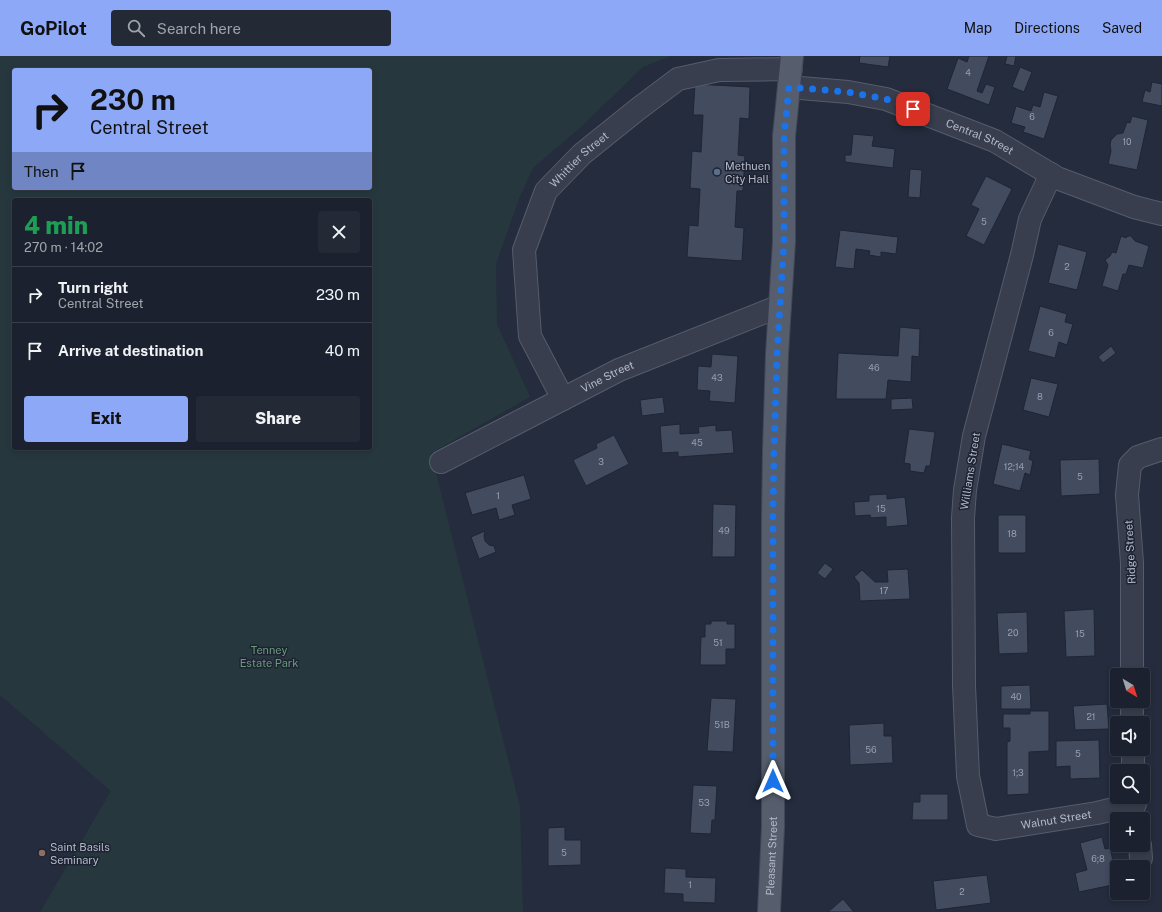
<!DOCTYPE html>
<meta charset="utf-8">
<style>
body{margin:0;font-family:"Public Sans",sans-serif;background:#242936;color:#f1f3f6;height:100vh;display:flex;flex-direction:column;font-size:15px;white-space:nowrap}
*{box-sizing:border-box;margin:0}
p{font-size:13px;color:#a0a3aa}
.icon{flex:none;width:22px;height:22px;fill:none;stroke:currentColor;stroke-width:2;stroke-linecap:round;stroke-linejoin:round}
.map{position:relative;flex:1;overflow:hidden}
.drawer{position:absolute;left:12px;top:142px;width:360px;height:252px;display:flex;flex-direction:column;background:#1b212e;border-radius:4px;box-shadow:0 2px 6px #0003,0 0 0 1px #393e4a}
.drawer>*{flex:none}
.hud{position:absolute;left:12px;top:12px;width:360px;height:122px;border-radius:4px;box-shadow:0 2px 6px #0003,0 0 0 1px #393e4a;background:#8ca8f6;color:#111;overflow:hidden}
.needle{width:26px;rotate:142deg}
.buttons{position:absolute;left:1110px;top:612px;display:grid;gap:8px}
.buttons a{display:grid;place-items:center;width:40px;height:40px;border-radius:4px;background:#1b212e;box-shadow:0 2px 6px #0003,0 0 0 1px #393e4a;font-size:20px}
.pin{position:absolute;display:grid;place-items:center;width:34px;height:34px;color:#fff;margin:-17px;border-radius:8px;box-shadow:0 2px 6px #0006}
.me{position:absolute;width:44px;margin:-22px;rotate:0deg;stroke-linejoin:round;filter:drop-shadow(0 0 3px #0008)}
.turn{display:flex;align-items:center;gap:14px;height:84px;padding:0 12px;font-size:18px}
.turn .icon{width:52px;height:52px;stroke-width:2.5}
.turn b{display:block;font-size:28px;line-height:34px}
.then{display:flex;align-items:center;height:38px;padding:0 12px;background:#0003;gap:8px;font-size:15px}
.round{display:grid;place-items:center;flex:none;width:42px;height:42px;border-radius:4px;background:#242936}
.headline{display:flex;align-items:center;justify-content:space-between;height:68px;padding:0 12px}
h1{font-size:24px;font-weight:800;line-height:30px;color:#1e9e55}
.button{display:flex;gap:8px;margin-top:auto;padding:8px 12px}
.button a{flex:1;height:46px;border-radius:4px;background:#8ca8f6;color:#111;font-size:16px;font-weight:800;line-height:46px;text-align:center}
.button a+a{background:#242936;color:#f1f3f6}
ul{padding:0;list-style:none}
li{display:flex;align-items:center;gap:12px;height:56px;padding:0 12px;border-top:1px solid #393e4a}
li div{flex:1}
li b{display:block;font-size:15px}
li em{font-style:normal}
header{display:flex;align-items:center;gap:24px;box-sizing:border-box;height:56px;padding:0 20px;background:#8ca8f6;color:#111}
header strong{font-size:19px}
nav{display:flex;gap:22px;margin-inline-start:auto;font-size:14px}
.search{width:280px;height:36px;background:#242936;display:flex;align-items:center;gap:10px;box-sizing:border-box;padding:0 14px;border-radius:4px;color:#a0a3aa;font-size:15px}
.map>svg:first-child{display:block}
.green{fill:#26383e;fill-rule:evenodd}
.building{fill:#434b5f;stroke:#1f2534}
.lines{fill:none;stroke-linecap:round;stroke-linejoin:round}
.minor-casing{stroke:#565c6b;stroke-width:24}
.major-casing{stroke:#414756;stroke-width:24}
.minor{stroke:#383e4d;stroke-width:22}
.major{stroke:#565d6d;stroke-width:22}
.route{stroke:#1a73e8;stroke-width:7;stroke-dasharray:0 12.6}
.service-dot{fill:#5c6f8a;stroke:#1d2332;stroke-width:1.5}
.education-dot{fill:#8d6e63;stroke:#1d2332;stroke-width:1.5}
.labels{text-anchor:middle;stroke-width:3;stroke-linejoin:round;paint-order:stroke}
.number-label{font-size:9px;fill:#989eae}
.street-label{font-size:11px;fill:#b4b9c8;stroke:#1d2332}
.poi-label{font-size:11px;fill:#b4b9c8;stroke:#1d2332;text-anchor:start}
.park-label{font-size:11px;fill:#6c997c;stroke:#1d2332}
</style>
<header>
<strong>GoPilot</strong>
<div class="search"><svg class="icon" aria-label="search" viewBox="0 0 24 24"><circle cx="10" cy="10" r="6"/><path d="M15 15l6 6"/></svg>Search here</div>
<nav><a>Map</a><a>Directions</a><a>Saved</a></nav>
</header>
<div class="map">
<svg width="1162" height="856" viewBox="0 0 1162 856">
<rect width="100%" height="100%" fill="#242c3d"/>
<path class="green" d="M 0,0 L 671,0 L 643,11 L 581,71 L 533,112 L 519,143 L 496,208 L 497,268 L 530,341 L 431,397 L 520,751 L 523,856 L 40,856 L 111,735 L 0,639 ZM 14,14 L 370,14 L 370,132 L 14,132 ZM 14,144 L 370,144 L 370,392 L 14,392 Z"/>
<path class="building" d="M 860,0 L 890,0 L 888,11 L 859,7 Z
M 969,0 L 989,0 L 977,35 L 982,37 L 986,28 L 995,31 L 989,49 L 947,33 L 958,2 L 967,6 Z
M 1007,0 L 1016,0 L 1014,10 L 1005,8 Z
M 1020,11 L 1032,16 L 1024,36 L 1012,31 Z
M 1152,26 L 1162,28 L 1162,50 L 1142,46 L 1145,34 L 1150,36 Z
M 695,28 L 750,31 L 749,63 L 740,62 L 738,99 L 745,100 L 743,135 L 737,135 L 735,171 L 744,172 L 742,205 L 687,201 L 689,169 L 698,170 L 700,133 L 690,132 L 692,95 L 701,96 L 703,59 L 693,59 Z
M 1044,36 L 1058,40 L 1044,83 L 1023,76 L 1025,71 L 1011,67 L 1016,50 L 1031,55 L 1033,49 L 1040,51 Z
M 1132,60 L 1148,64 L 1137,114 L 1108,108 L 1111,95 L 1110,89 L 1111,84 L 1117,78 L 1123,77 L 1127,66 L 1130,67 Z
M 853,78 L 874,80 L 872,90 L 895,93 L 893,112 L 845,106 L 845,99 L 851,99 Z
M 910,113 L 922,114 L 920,142 L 908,141 Z
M 986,120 L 1012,133 L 984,189 L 966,180 L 979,153 L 971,149 Z
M 840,174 L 898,181 L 896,198 L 881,196 L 881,201 L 869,199 L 870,195 L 856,193 L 854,213 L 835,211 Z
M 1121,180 L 1126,182 L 1128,180 L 1131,180 L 1135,185 L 1149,190 L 1143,212 L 1129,209 L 1126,218 L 1123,218 L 1118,235 L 1102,230 L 1108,209 L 1105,204 L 1110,200 L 1112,196 L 1116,197 Z
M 1058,188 L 1087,196 L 1077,234 L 1048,227 Z
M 1040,250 L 1067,258 L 1065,266 L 1073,268 L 1067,289 L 1059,286 L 1055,302 L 1028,295 Z
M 900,271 L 920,273 L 919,301 L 912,300 L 911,326 L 888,324 L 886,343 L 836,343 L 838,297 L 898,300 Z
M 1111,290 L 1116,297 L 1103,307 L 1098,301 Z
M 712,298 L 738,300 L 735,347 L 709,345 L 710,335 L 697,334 L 698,310 L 711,311 Z
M 1031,322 L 1058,328 L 1049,361 L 1023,354 Z
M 663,341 L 665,357 L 642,360 L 640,344 Z
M 912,342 L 913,353 L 891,354 L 891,343 Z
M 680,368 L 680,378 L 699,377 L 698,371 L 716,369 L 716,375 L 732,374 L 734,397 L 678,401 L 678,396 L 662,397 L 660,370 Z
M 909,373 L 935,376 L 930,410 L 926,410 L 924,417 L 910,415 L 910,408 L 904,407 Z
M 614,379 L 629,408 L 586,430 L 573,404 L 597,392 L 596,388 Z
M 1002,388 L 1031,395 L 1029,403 L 1033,405 L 1030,419 L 1025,417 L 1020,435 L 993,428 Z
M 1099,403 L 1100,438 L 1061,440 L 1060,404 Z
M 524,419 L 531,443 L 512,449 L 515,459 L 499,464 L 496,452 L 472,459 L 465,437 Z
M 887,438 L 887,443 L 905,441 L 908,469 L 886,471 L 886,461 L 871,462 L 870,459 L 855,460 L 854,446 L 869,445 L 869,439 Z
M 713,448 L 736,449 L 735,501 L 712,501 Z
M 998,459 L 1026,459 L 1026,497 L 998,497 Z
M 485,475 L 484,480 L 485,485 L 489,489 L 494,490 L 496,496 L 479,503 L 471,481 Z
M 825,507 L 833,513 L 825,523 L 817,517 Z
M 908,513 L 910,543 L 860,545 L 859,527 L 854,521 L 862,514 L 875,526 L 888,526 L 887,514 Z
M 1094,553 L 1095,600 L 1066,601 L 1064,555 Z
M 1027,556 L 1028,597 L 999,598 L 997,557 Z
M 711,565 L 727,565 L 727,568 L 735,568 L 735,593 L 726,593 L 726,609 L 700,609 L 701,581 L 705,581 L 705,568 L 711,568 Z
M 1030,629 L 1031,653 L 1001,653 L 1001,630 Z
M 711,642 L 736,643 L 733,696 L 707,695 Z
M 1107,648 L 1109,673 L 1075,674 L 1073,650 Z
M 1030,655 L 1049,655 L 1049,695 L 1029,696 L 1029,738 L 1007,739 L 1007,686 L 1010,685 L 1010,672 L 1003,672 L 1003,658 L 1030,658 Z
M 884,667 L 884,680 L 892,680 L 893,707 L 850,709 L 849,669 Z
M 1099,684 L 1100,722 L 1070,723 L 1070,710 L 1056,711 L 1056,685 Z
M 693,729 L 717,730 L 715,764 L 712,764 L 711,778 L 690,777 Z
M 920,738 L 948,738 L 948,764 L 912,764 L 913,746 L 920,746 Z
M 565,771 L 565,784 L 581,784 L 581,809 L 548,810 L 548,772 Z
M 1102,781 L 1105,793 L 1110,792 L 1115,813 L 1117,812 L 1117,828 L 1079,836 L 1075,817 L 1087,814 L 1080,787 Z
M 665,812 L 686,813 L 686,821 L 716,822 L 715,847 L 683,846 L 683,838 L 664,837 Z
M 987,819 L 991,847 L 936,854 L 933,825 Z
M 843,843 L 854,856 L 828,856 Z"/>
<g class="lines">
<defs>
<g id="minor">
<path id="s1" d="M 789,31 L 848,36 L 886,43 L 995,85 L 1057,122 L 1134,151 L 1162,158"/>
<path id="s2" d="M 1051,118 L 1030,163 L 1022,199 L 974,380 L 965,434 L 963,462 L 964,629 L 968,720 L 978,769 L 996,773 L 1097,757 L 1135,748"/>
<path id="s3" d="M 563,343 L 530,280 L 524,194 L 546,135 L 582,98 L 638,53 L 678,23 L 719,14 L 791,13"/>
<path id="s4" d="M 441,406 L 619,314 L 780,250"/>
<path d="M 1132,619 L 1132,507 L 1127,439 L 1130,409 L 1138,401 L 1162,393"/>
<path d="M 1132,667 L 1132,645"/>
<path d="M 1133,693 L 1133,715"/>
<path d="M 1140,789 L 1141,802"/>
</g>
<g id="major">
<path id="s5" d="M 769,856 L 773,771 L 773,462 L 774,394 L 777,298 L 784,186 L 784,80 L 792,0"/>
</g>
</defs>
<use href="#minor" class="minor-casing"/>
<use href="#major" class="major-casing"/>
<use href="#minor" class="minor"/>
<use href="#major" class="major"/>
</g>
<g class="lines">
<path class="route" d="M 773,725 L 773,462 L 774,394 L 777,298 L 784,186 L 784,80 L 789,31 L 848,36 L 886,43 L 913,53"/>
</g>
<circle class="service-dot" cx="717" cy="116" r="4"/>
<circle class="education-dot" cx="42" cy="797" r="4"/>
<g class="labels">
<g class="number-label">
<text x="968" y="20">4</text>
<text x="1032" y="64">6</text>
<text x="1127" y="89">10</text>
<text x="984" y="169">5</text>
<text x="1067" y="214">2</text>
<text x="1051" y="280">6</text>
<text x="874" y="315">46</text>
<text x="717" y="325">43</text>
<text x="1040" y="344">8</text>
<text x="697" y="390">45</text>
<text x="601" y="409">3</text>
<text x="1014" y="414">12;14</text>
<text x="1080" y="424">5</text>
<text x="498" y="443">1</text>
<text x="881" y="456">15</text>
<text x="724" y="478">49</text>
<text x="1012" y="481">18</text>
<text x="884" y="538">17</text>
<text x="1013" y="580">20</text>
<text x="1080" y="581">15</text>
<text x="718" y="590">51</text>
<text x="1016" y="644">40</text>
<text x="1091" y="664">21</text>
<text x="722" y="672">51B</text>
<text x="871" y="697">56</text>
<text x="1078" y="701">5</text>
<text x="1018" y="720">1;3</text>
<text x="704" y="750">53</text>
<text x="564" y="800">5</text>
<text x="1098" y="806">6;8</text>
<text x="690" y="832">1</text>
<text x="962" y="839">2</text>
</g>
<g class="street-label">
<text dy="4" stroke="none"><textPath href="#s1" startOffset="199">Central Street</textPath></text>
<text dy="4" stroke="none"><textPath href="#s3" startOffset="266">Whittier Street</textPath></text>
<text dy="4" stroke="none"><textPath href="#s4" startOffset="187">Vine Street</textPath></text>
<text transform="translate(970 415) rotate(-81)" y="4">Williams Street</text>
<text transform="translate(1130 496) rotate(-93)" y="4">Ridge Street</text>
<text dy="4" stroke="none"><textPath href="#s2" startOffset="744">Walnut Street</textPath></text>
<text dy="4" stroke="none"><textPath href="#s5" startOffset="56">Pleasant Street</textPath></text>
</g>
<g class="poi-label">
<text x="725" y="114">Methuen<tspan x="725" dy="13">City Hall</tspan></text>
<text x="50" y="795">Saint Basils<tspan x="50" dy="13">Seminary</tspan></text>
</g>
<g class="park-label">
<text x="269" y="598">Tenney<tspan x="269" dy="13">Estate Park</tspan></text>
</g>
</g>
</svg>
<div class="buttons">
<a><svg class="needle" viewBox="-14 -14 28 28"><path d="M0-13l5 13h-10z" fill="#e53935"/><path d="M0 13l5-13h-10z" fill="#a0a3aa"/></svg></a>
<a><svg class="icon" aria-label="sound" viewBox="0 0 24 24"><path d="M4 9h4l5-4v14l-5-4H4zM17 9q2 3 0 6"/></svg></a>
<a><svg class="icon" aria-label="search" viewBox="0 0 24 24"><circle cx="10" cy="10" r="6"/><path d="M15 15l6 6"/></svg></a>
<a>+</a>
<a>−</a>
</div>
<div class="pin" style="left:913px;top:53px;background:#d93025"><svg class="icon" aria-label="arrive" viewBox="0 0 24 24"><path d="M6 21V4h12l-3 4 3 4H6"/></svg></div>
<svg class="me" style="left:773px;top:725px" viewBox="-20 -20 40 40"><path d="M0-17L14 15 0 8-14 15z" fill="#1a73e8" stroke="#fff" stroke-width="4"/></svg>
<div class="hud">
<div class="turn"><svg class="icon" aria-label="right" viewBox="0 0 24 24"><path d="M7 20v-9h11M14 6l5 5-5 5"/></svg><div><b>230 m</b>Central Street</div></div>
<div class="then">Then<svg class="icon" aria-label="arrive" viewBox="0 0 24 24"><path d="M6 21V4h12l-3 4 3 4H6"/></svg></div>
</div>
<section class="drawer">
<div class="headline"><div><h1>4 min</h1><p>270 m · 14:02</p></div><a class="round"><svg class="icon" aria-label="close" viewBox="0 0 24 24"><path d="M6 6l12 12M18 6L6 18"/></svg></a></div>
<ul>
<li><svg class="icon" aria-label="right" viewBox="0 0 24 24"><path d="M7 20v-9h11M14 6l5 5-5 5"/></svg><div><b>Turn right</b><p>Central Street</p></div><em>230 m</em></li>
<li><svg class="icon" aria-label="arrive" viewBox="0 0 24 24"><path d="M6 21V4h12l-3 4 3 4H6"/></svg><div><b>Arrive at destination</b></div><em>40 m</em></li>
</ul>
<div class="button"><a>Exit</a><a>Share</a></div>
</section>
</div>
